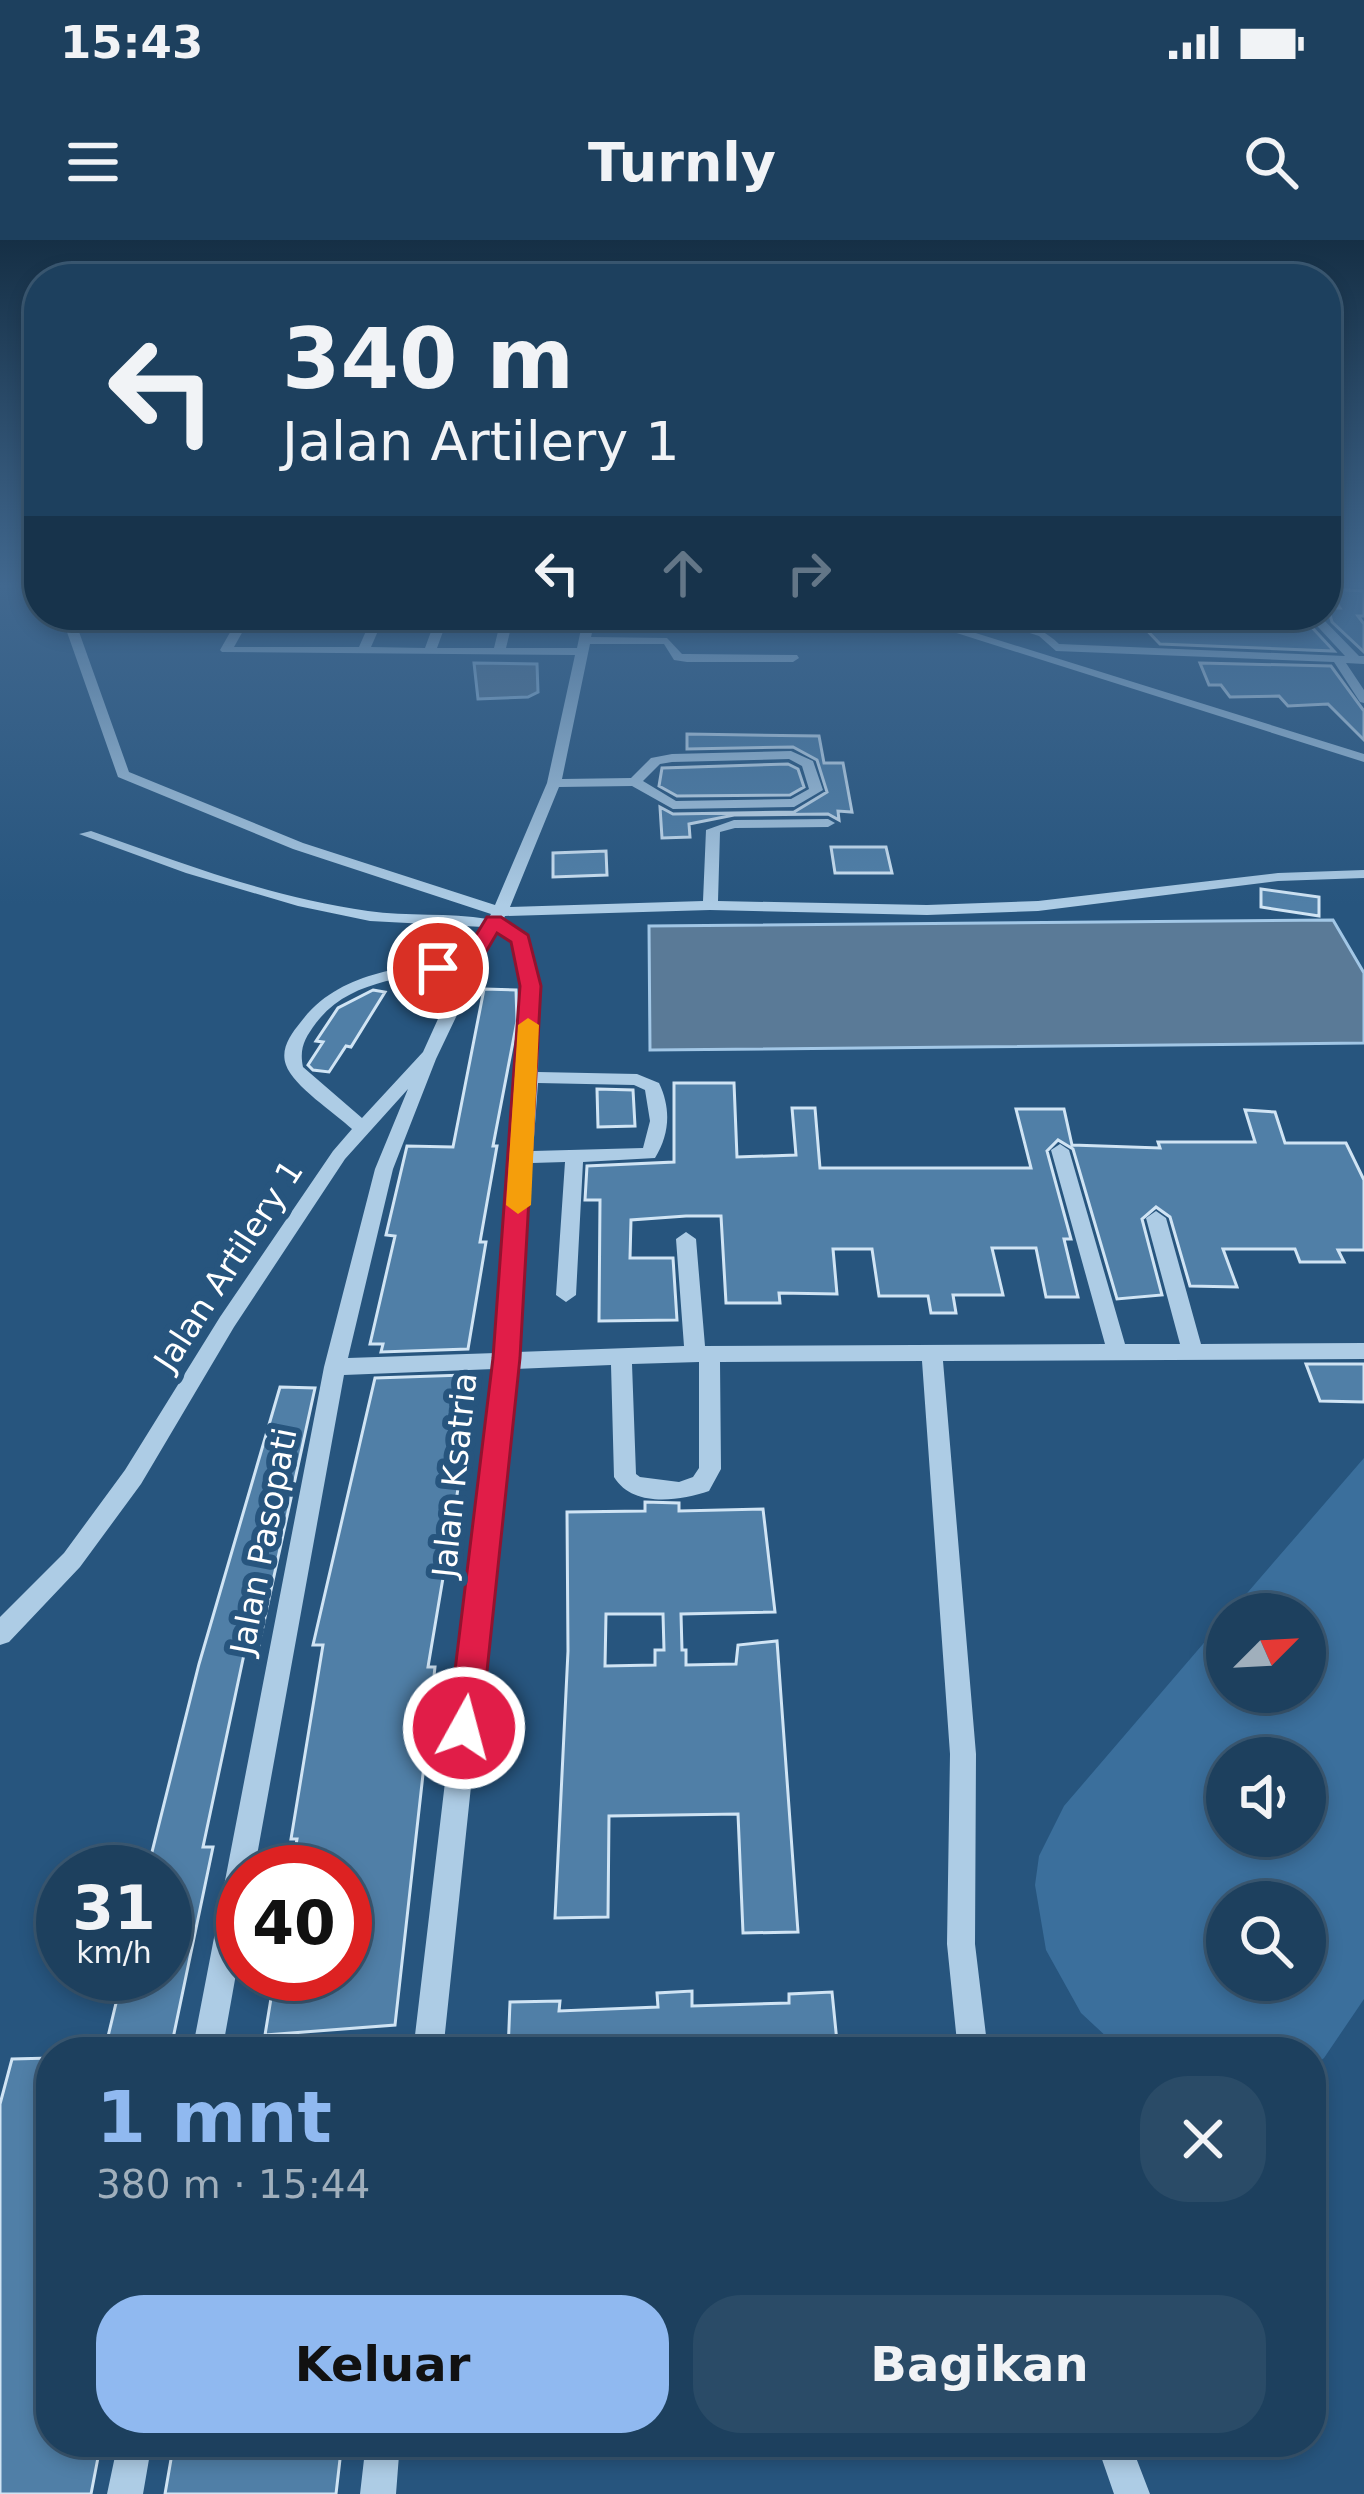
<!DOCTYPE html>
<html lang="id">
<meta charset="utf-8">
<style>
body{margin:0;font-family:"DejaVu Sans",sans-serif;background:#2a4b67;color:#f1f3f6;height:100vh;display:flex;flex-direction:column;font-size:45px;white-space:nowrap}
*{box-sizing:border-box;margin:0}
p{font-size:39px;color:#a0afbc}
.icon{flex:none;width:66px;height:66px;fill:none;stroke:currentColor;stroke-width:2;stroke-linecap:round;stroke-linejoin:round}
.map{position:relative;flex:1;overflow:hidden}
.drawer{position:absolute;left:36px;top:1797px;width:1290px;height:420px;display:flex;flex-direction:column;background:#1d405e;border-radius:48px;box-shadow:0 6px 18px #0003,0 0 0 3px #3b5973}
.drawer>*{flex:none}
.top-card{position:absolute;left:24px;top:24px;width:1317px;height:366px;border-radius:48px;box-shadow:0 6px 18px #0003,0 0 0 3px #3b5973;background:#1d405e;color:#f1f3f6;overflow:hidden}
.needle{width:78px;rotate:66deg}
.tools{position:absolute;left:1206px;top:1353px;display:grid;gap:24px}
.tools a{display:grid;place-items:center;width:120px;height:120px;border-radius:50%;background:#1d405e;box-shadow:0 6px 18px #0003,0 0 0 3px #3b5973;font-size:60px}
.speed{position:absolute;left:36px;top:1605px;display:flex;gap:24px;font-size:60px;font-weight:700;text-align:center}
.speed>*{display:grid;place-content:center;width:156px;height:156px;border-radius:50%;background:#1d405e;box-shadow:0 6px 18px #0003,0 0 0 3px #3b5973;line-height:1}
.speed small{font-size:30px;font-weight:400}
.speed .limit{border:18px solid #d22;background:#fff;color:#111}
.pin{position:absolute;display:grid;place-items:center;width:102px;height:102px;color:#fff;margin:-51px;border:6px solid #fff;border-radius:50%;box-shadow:0 3px 12px #0007}
.me{position:absolute;width:132px;margin:-66px;rotate:7deg;stroke-linejoin:round;filter:drop-shadow(0 0 9px #0008)}
.turn{display:flex;align-items:center;gap:42px;height:252px;padding:0 60px;font-size:54px}
.turn .icon{width:156px;height:156px;stroke-width:2.5}
.turn b{display:block;font-size:84px;line-height:102px}
.lanes{display:flex;align-items:center;height:114px;padding:0 60px;background:#0003;justify-content:center;gap:60px;direction:ltr}
.lanes .off{opacity:.35}
.round{display:grid;place-items:center;flex:none;width:126px;height:126px;border-radius:48px;background:#2a4b67}
.headline{display:flex;align-items:center;justify-content:space-between;height:204px;padding:0 60px}
h1{font-size:72px;font-weight:700;line-height:90px;color:#90b9f0}
.action{display:flex;gap:24px;margin-top:auto;padding:24px 60px}
.action a{flex:1;height:138px;border-radius:48px;background:#90b9f0;color:#111;font-size:48px;font-weight:700;line-height:138px;text-align:center}
.action a+a{background:#2a4b67;color:#f1f3f6}
.status{display:flex;justify-content:space-between;align-items:center;height:84px;padding:0 60px;background:#1d405e;direction:ltr}
.status svg{height:33px;fill:currentColor}
header{display:flex;justify-content:space-between;align-items:center;height:156px;padding:0 60px;background:#1d405e;font-size:54px;font-weight:700}
.map>svg:first-child{display:block}
.green{fill:#3b6f9c;fill-rule:evenodd}
.water{fill:#5a7a97;stroke:#a2c7e6;stroke-width:3}
.building{fill:#507fa7;stroke:#d0e4f4;stroke-width:3;fill-rule:evenodd}
.lines{fill:none;stroke-linecap:round;stroke-linejoin:round}
.minor{fill:#adcce5;fill-rule:evenodd}
.route{fill:#e11d48;stroke:#92132f;stroke-width:3}
.slow{fill:#f59e0b}
.labels{text-anchor:middle;stroke-width:12;stroke-linejoin:round;paint-order:stroke}
.street-label{font-size:33px;fill:#fff;stroke:#27557e}
</style>
<div class="status"><b>15:43</b><svg viewBox="0 0 49 12"><path d="M0 12V9h3v3zM5 12V6h3v6zM10 12V3h3v9zM15 12V0h3v12zM26 1h20v11H26zM47 4h2v5h-2z"/></svg></div>
<header><svg class="icon" aria-label="menu" viewBox="0 0 24 24"><path d="M4 6h16M4 12h16M4 18h16"/></svg>Turnly<svg class="icon" aria-label="search" viewBox="0 0 24 24"><circle cx="10" cy="10" r="6"/><path d="M15 15l6 6"/></svg></header>
<div class="map">
<svg width="1364" height="2254" viewBox="0 0 1364 2254">
<rect width="100%" height="100%" fill="#27557e"/>
<path class="green" d="M 1364,1218 L 1364,1759 L 1324,1818 L 1311,1828 L 1311,1812 L 1123,1812 L 1081,1773 L 1046,1710 L 1035,1645 L 1039,1616 L 1064,1566 L 1227,1376 L 1227,1452 L 1305,1452 L 1305,1374 L 1229,1374 ZM 1227,1518 L 1305,1518 L 1305,1596 L 1227,1596 ZM 1227,1662 L 1305,1662 L 1305,1740 L 1227,1740 Z"/>
<path class="water" d="M 474,423 L 537,424 L 538,452 L 528,457 L 478,459 Z
M 1333,680 L 1364,733 L 1364,803 L 650,810 L 649,686 Z"/>
<path class="building" d="M 1328,349 L 1364,351 L 1364,376 L 1358,376 L 1364,384 L 1364,412 L 1332,382 L 1328,368 L 1340,368 Z
M 1188,375 L 1224,375 L 1232,385 L 1307,382 L 1334,411 L 1160,404 L 1139,382 Z
M 1200,423 L 1331,426 L 1364,471 L 1364,500 L 1328,464 L 1288,466 L 1279,456 L 1230,457 L 1221,445 L 1209,445 Z
M 687,494 L 819,496 L 824,523 L 843,523 L 852,572 L 838,571 L 839,580 L 828,574 L 734,575 L 689,584 L 690,597 L 662,598 L 660,567 L 673,574 L 794,572 L 827,552 L 817,520 L 793,507 L 687,509 Z
M 788,524 L 798,529 L 804,547 L 790,555 L 677,556 L 659,546 L 662,528 Z
M 831,607 L 886,607 L 892,633 L 835,633 Z
M 606,611 L 607,635 L 553,637 L 553,613 Z
M 1261,649 L 1319,657 L 1319,676 L 1261,667 Z
M 484,749 L 516,750 L 517,781 L 493,906 L 497,906 L 480,1002 L 486,1002 L 468,1109 L 381,1112 L 383,1104 L 370,1104 L 395,996 L 386,995 L 407,906 L 453,907 Z
M 373,750 L 385,752 L 351,807 L 346,806 L 329,832 L 313,830 L 308,825 L 323,802 L 316,801 L 338,768 Z
M 674,843 L 734,843 L 737,917 L 796,915 L 792,868 L 815,868 L 820,928 L 1031,928 L 1016,869 L 1064,869 L 1072,905 L 1160,908 L 1158,902 L 1255,902 L 1245,870 L 1275,872 L 1285,903 L 1346,903 L 1364,940 L 1364,1010 L 1338,1010 L 1344,1022 L 1300,1022 L 1295,1009 L 1223,1009 L 1237,1047 L 1190,1046 L 1170,977 L 1156,967 L 1142,979 L 1162,1055 L 1117,1059 L 1073,909 L 1058,900 L 1047,911 L 1071,999 L 1064,999 L 1078,1057 L 1046,1057 L 1036,1008 L 992,1008 L 1003,1055 L 953,1055 L 956,1073 L 931,1073 L 928,1056 L 879,1056 L 872,1009 L 833,1009 L 837,1054 L 779,1053 L 780,1063 L 726,1063 L 721,976 L 686,976 L 631,980 L 630,1018 L 673,1018 L 677,1080 L 599,1081 L 600,960 L 585,960 L 587,926 L 674,922 Z
M 597,849 L 633,850 L 635,886 L 598,887 Z
M 1306,1124 L 1364,1124 L 1364,1162 L 1320,1161 Z
M 464,1135 L 462,1141 L 476,1142 L 428,1427 L 435,1427 L 395,1785 L 265,1795 L 275,1734 L 345,1734 L 352,1632 L 291,1632 L 297,1599 L 291,1599 L 323,1405 L 313,1405 L 375,1138 Z
M 280,1147 L 315,1148 L 259,1405 L 246,1405 L 203,1607 L 213,1607 L 171,1808 L 105,1809 L 123,1734 L 165,1734 L 165,1632 L 147,1632 L 199,1424 Z
M 645,1262 L 679,1263 L 679,1271 L 763,1269 L 775,1372 L 681,1374 L 682,1410 L 686,1410 L 686,1425 L 736,1424 L 738,1405 L 777,1401 L 798,1692 L 743,1693 L 738,1574 L 609,1576 L 608,1677 L 555,1678 L 568,1411 L 567,1272 L 645,1271 ZM 606,1374 L 663,1374 L 664,1410 L 655,1410 L 655,1425 L 605,1426 Z
M 692,1751 L 692,1766 L 789,1763 L 789,1754 L 832,1752 L 838,1812 L 508,1812 L 510,1762 L 560,1761 L 559,1771 L 658,1767 L 657,1753 Z
M 51,1818 L 51,2202 L 101,2202 L 91,2254 L 0,2254 L 0,1864 L 12,1819 Z
M 174,2202 L 342,2202 L 336,2254 L 165,2254 Z"/>
<g class="lines">
<path class="minor" d="M 61,375 L 73,375 L 129,532 L 303,603 L 495,665 L 547,543 L 575,415 L 222,412 L 220,410 L 240,375 L 252,375 L 234,407 L 359,407 L 373,375 L 385,375 L 371,407 L 425,408 L 437,375 L 449,375 L 437,408 L 494,408 L 502,375 L 514,375 L 506,408 L 577,408 L 584,375 L 596,375 L 591,397 L 667,398 L 682,414 L 687,414 L 797,415 L 799,418 L 793,422 L 687,422 L 674,420 L 664,404 L 590,404 L 562,539 L 631,538 L 651,518 L 672,514 L 791,511 L 813,521 L 823,550 L 794,567 L 673,569 L 632,546 L 559,547 L 510,667 L 703,661 L 706,590 L 734,580 L 828,579 L 835,583 L 828,587 L 735,588 L 720,592 L 718,661 L 927,665 L 1038,661 L 1278,633 L 1364,630 L 1364,638 L 1278,641 L 1038,671 L 927,675 L 710,670 L 505,676 L 502,682 L 514,687 L 529,699 L 539,765 L 538,832 L 637,834 L 659,843 C 671,868 670,894 655,918 L 583,922 L 576,1055 L 566,1062 L 556,1055 L 565,922 L 532,923 L 517,1112 L 684,1106 L 676,999 L 686,992 L 696,999 L 705,1106 L 1105,1104 L 1051,910 L 1060,904 L 1069,910 L 1125,1104 L 1180,1104 L 1146,978 L 1156,971 L 1166,978 L 1201,1104 L 1364,1103 L 1364,1119 L 943,1121 L 976,1514 L 975,1704 L 988,1812 L 958,1812 L 947,1704 L 950,1514 L 922,1121 L 720,1122 L 721,1229 L 709,1251 C 679,1261 633,1268 614,1237 L 611,1125 L 515,1129 L 443,1812 L 413,1812 L 494,1129 L 344,1135 L 254,1632 L 243,1632 L 243,1695 L 222,1812 L 192,1812 L 324,1127 L 375,929 L 408,849 L 345,919 L 234,1087 L 141,1244 L 80,1327 L 9,1402 L 0,1405 L 0,1377 L 64,1313 L 125,1230 L 220,1077 L 333,911 L 352,889 C 335,873 293,846 286,825 C 280,809 291,794 300,783 C 341,728 406,730 467,715 L 483,687 L 370,681 L 298,666 L 186,633 L 79,594 L 91,591 C 181,623 273,658 368,671 C 408,677 448,672 488,679 L 491,674 L 293,609 L 118,537 ZM 789,519 L 802,526 L 809,549 L 791,559 L 676,561 L 643,541 L 660,524 L 672,522 ZM 497,691 L 514,701 L 519,730 L 523,803 L 496,1113 L 348,1118 L 393,929 L 436,819 ZM 462,726 L 423,812 L 362,878 L 303,827 C 299,808 305,798 316,783 C 351,737 410,739 462,726 ZM 538,843 L 634,845 L 645,850 L 650,881 L 643,908 L 533,911 ZM 699,1122 L 699,1228 L 693,1237 L 679,1242 L 640,1237 L 636,1234 L 632,1124 Z
M 900,375 L 918,375 L 1364,514 L 1364,522 Z
M 975,375 C 1003,375 1039,384 1059,404 L 1345,416 L 1307,375 L 1319,375 L 1359,416 L 1364,416 L 1364,424 L 1346,423 L 1364,450 L 1364,463 L 1360,462 L 1334,422 L 1056,411 L 1039,396 Z
M 118,2202 L 152,2202 L 143,2254 L 107,2254 Z
M 366,2202 L 400,2202 L 396,2254 L 360,2254 Z
M 1096,2202 L 1130,2202 L 1150,2254 L 1114,2254 Z"/>
</g>
<linearGradient id="sky" x2="0" y2="1"><stop stop-color="#152f45"/><stop offset="0.52" stop-color="#41688f"/><stop offset="1" stop-color="#41688f" stop-opacity="0"/></linearGradient>
<rect width="1364" height="665" fill="url(#sky)"/>
<path class="route" d="M 487,677 L 501,677 L 528,695 L 541,746 L 520,1118 L 481,1488 L 476,1499 L 464,1504 L 453,1499 L 448,1488 L 493,1118 L 520,746 L 511,702 L 497,693 L 480,722 L 438,735 L 428,728 L 465,713 Z"/>
<path class="slow" d="M 528,778 L 539,785 L 531,965 L 518,974 L 506,965 L 518,785 Z"/>
<g class="labels">
<g class="street-label">
<text transform="translate(228 1025) rotate(-57)" y="12">Jalan Artilery 1</text>
<text transform="translate(454 1235) rotate(-84)" y="12">Jalan Ksatria</text>
<text transform="translate(263 1301) rotate(-79)" y="12">Jalan Pasopati</text>
</g>
</g>
</svg>
<div class="tools">
<a><svg class="needle" viewBox="-14 -14 28 28"><path d="M0-13l5 13h-10z" fill="#e53935"/><path d="M0 13l5-13h-10z" fill="#a0afbc"/></svg></a>
<a><svg class="icon" aria-label="sound" viewBox="0 0 24 24"><path d="M4 9h4l5-4v14l-5-4H4zM17 9q2 3 0 6"/></svg></a>
<a><svg class="icon" aria-label="search" viewBox="0 0 24 24"><circle cx="10" cy="10" r="6"/><path d="M15 15l6 6"/></svg></a>
</div>
<div class="speed"><div>31<small>km/h</small></div><div class="limit">40</div></div>
<div class="pin" style="left:438px;top:728px;background:#d93025"><svg class="icon" aria-label="arrive" viewBox="0 0 24 24"><path d="M6 21V4h12l-3 4 3 4H6"/></svg></div>
<svg class="me" style="left:464px;top:1488px" viewBox="-20 -20 40 40"><circle r="17" fill="#e11d48" stroke="#fff" stroke-width="3"/><path d="M0-11L8 9 0 5-8 9z" fill="#fff"/></svg>
<div class="top-card">
<div class="turn"><svg class="icon" aria-label="left" viewBox="0 0 24 24"><path d="M17 20v-9H6M10 6l-5 5 5 5"/></svg><div><b>340 m</b>Jalan Artilery 1</div></div>
<div class="lanes"><svg class="icon" aria-label="left" viewBox="0 0 24 24"><path d="M17 20v-9H6M10 6l-5 5 5 5"/></svg><svg class="icon off" aria-label="ahead" viewBox="0 0 24 24"><path d="M12 20V5M6 11l6-6 6 6"/></svg><svg class="icon off" aria-label="right" viewBox="0 0 24 24"><path d="M7 20v-9h11M14 6l5 5-5 5"/></svg></div>
</div>
<section class="drawer">
<div class="headline"><div><h1>1 mnt</h1><p>380 m · 15:44</p></div><a class="round"><svg class="icon" aria-label="close" viewBox="0 0 24 24"><path d="M6 6l12 12M18 6L6 18"/></svg></a></div>
<div class="action"><a>Keluar</a><a>Bagikan</a></div>
</section>
</div>
